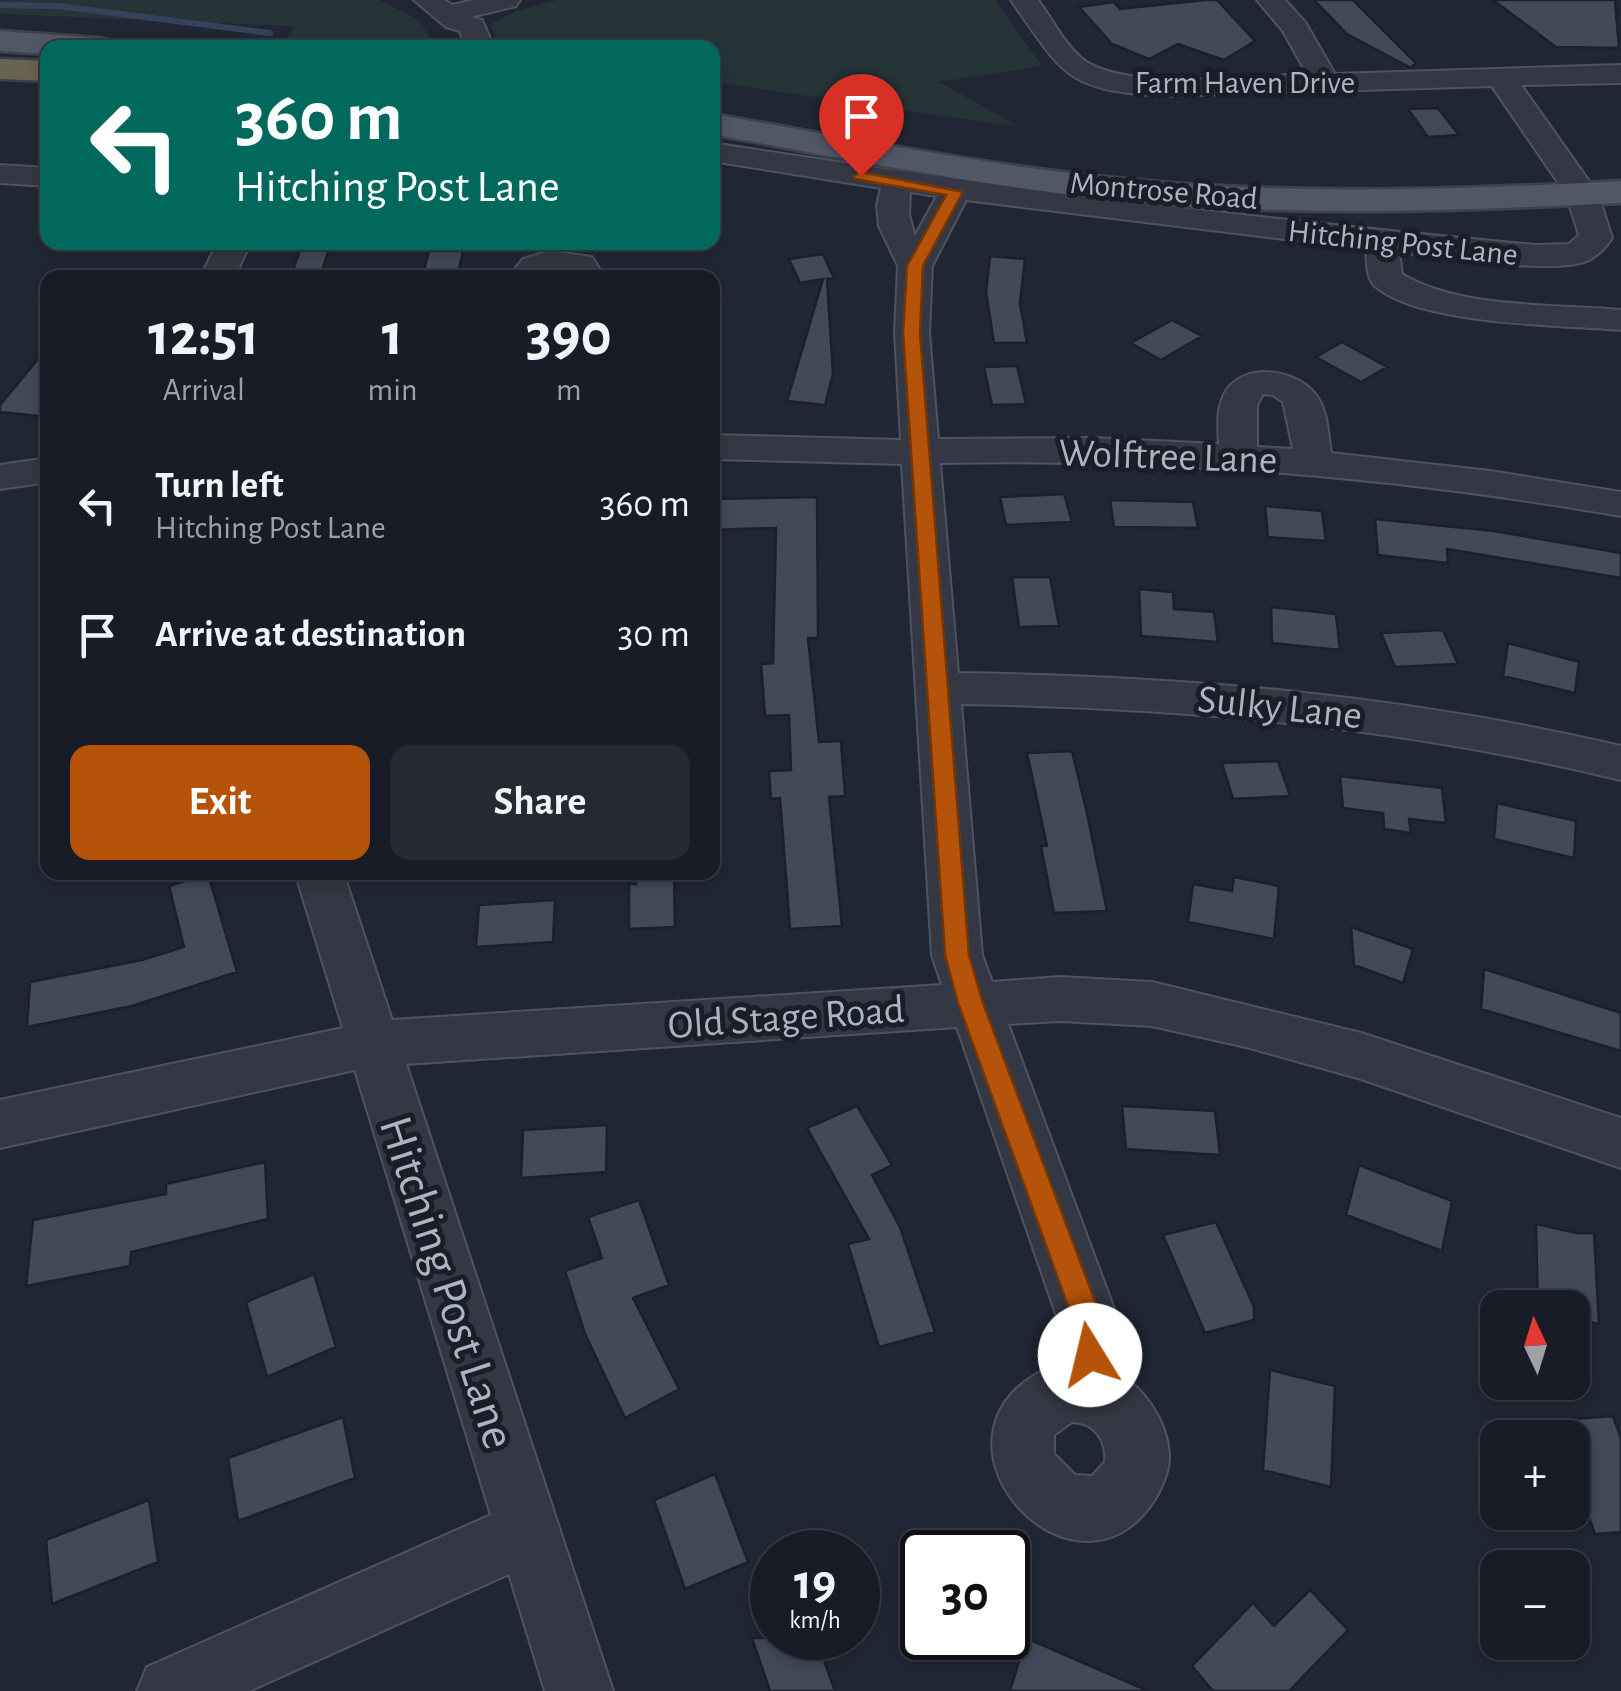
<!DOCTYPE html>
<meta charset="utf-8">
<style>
body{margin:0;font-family:"Alegreya Sans",sans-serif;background:#252932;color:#f1f3f6;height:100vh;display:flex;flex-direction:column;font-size:38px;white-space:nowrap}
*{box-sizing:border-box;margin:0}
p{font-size:32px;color:#9fa1a7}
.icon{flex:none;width:55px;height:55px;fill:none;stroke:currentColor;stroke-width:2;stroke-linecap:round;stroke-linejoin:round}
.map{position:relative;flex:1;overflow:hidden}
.panel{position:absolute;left:40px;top:270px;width:680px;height:610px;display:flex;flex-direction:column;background:#181c26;border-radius:20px;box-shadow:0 5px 15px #0003,0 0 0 2px #363a43}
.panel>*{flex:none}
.hud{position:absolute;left:40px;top:40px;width:680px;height:210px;border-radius:20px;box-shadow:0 5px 15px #0003,0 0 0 2px #363a43;background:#00695c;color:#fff;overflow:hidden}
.needle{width:65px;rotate:356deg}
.controls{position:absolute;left:1480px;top:1290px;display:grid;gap:20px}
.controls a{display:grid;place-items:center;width:110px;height:110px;border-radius:20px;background:#181c26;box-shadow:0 5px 15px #0003,0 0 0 2px #363a43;font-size:50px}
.speed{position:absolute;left:750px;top:1530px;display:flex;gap:20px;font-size:50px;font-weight:700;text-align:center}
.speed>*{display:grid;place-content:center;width:130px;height:130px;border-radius:50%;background:#181c26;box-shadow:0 5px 15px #0003,0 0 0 2px #363a43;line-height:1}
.speed small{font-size:25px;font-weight:400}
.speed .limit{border:5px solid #111;border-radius:15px;background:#fff;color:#111}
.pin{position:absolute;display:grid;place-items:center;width:85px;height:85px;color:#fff;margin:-102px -42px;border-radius:50% 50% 50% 0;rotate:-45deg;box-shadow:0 0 10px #0007}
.pin .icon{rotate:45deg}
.me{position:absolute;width:110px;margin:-55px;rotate:351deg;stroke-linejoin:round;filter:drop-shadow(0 0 8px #0008)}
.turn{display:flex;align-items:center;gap:35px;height:210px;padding:0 30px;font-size:45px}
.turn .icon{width:130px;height:130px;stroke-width:2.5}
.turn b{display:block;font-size:70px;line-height:85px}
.eta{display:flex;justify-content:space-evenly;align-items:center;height:170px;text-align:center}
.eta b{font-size:60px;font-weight:600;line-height:70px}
.cta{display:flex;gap:20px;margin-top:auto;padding:20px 30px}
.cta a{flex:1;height:115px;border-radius:20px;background:#b45309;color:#fff;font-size:40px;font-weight:600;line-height:115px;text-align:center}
.cta a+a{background:#252932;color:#f1f3f6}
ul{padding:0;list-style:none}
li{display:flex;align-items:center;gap:30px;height:130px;padding:0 30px}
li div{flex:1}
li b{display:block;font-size:38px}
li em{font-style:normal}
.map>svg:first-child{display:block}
.green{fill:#253437}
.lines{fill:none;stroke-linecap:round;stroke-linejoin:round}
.stream{stroke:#36425b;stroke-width:6}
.building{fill:#424958;stroke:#1b202a;stroke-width:2.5}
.minor-casing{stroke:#4e535f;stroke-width:4}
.major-casing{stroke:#3d424e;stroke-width:5}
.highway-casing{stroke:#3b404b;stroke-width:5}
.minor{fill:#333844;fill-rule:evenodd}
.major{fill:#515764;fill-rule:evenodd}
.highway{fill:#696351;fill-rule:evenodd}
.route{fill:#b45309;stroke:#753606;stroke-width:2.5}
.labels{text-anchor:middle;stroke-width:10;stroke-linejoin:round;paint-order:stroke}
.far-street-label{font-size:32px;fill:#adb3c1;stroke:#191e28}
.street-label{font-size:40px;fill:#adb3c1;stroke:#191e28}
.near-street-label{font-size:48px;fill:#adb3c1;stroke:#191e28}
</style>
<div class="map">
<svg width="1621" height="1691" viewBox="0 0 1621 1691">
<rect width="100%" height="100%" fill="#202633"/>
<path class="green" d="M 0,0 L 379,0 L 419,20 L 433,43 L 422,48 L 282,47 L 293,26 L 0,14 Z
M 557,0 L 995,0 L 1042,66 L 939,82 L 1020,127 L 713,82 L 712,48 L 498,47 L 491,24 L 517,11 Z"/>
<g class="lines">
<path class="stream" d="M 0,5 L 58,6 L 270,33"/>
</g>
<path class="building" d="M 1205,0 L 1217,0 L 1255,41 L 1224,60 L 1178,44 L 1149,59 L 1112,44 L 1079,7 L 1114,2 L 1120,9 Z
M 1314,0 L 1353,0 L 1416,63 L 1411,68 L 1347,34 Z
M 1493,0 L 1615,0 L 1619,48 L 1556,47 Z
M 1438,108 L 1459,135 L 1428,137 L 1408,109 Z
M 303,242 L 331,242 L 320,278 L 290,278 Z
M 429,251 L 463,251 L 457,278 L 422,278 Z
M 823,254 L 834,278 L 827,279 L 833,374 L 825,405 L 787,401 L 823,279 L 800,283 L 789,259 Z
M 990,256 L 1025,259 L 1020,303 L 1027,343 L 994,343 L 986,292 Z
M 1172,320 L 1202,336 L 1161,360 L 1131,343 Z
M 1342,342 L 1387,367 L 1361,382 L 1316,357 Z
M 48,347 L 48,417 L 0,412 L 0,405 Z
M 1017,366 L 1026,404 L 992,405 L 984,367 Z
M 1064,494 L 1072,522 L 1006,525 L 1000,497 Z
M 817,497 L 818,638 L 808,638 L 819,742 L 841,741 L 845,796 L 829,797 L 842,926 L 790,929 L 780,798 L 771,799 L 769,771 L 791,770 L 789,715 L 765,716 L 761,664 L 773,663 L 776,528 L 712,530 L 712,499 Z
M 1110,500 L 1193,502 L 1198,528 L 1114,527 Z
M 1265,506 L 1322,511 L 1326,541 L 1268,537 Z
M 1375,519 L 1494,531 L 1621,553 L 1621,578 L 1447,549 L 1448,563 L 1378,555 Z
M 1012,577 L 1050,577 L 1059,626 L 1019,627 Z
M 1139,589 L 1173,592 L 1174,609 L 1214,612 L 1218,642 L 1141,636 Z
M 1271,607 L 1336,614 L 1340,650 L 1272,643 Z
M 1443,630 L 1458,664 L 1395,667 L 1381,633 Z
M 1508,643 L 1579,662 L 1575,693 L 1503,676 Z
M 1072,751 L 1087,813 L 1107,911 L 1054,913 L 1041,846 L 1047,846 L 1027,753 Z
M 1278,761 L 1290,796 L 1233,799 L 1222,763 Z
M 1340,776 L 1442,788 L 1446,823 L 1409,819 L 1411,833 L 1384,829 L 1383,813 L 1343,808 Z
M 1497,803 L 1576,821 L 1574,858 L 1494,839 Z
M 636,872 L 674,872 L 675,927 L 629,929 L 629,884 L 636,884 Z
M 208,874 L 237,972 L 132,1006 L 27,1027 L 30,982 L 142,960 L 184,947 L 169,886 Z
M 1234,877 L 1279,886 L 1274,939 L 1188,922 L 1193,884 L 1232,891 Z
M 555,900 L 553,942 L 476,947 L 479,905 Z
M 1351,927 L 1413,949 L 1403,983 L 1354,965 Z
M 1484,969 L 1621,1013 L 1621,1051 L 1481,1009 Z
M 857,1106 L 892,1165 L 872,1175 L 900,1227 L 935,1332 L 879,1347 L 848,1244 L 869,1239 L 807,1128 Z
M 1122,1106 L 1215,1111 L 1220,1155 L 1126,1149 Z
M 607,1125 L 606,1172 L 521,1178 L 523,1130 Z
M 265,1162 L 268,1219 L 131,1252 L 130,1266 L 26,1286 L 33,1220 L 166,1194 L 166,1184 Z
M 1359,1165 L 1452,1201 L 1442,1251 L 1346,1215 Z
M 639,1200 L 669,1285 L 633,1298 L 679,1389 L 625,1418 L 585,1334 L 565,1271 L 602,1258 L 588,1217 Z
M 1216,1222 L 1254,1307 L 1254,1320 L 1205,1333 L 1163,1235 Z
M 1536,1224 L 1576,1233 L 1594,1233 L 1599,1324 L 1572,1318 L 1572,1308 L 1538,1308 Z
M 314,1274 L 336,1347 L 267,1377 L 246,1302 Z
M 1270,1370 L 1335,1386 L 1331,1487 L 1263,1470 Z
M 1613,1416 L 1621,1438 L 1621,1532 L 1595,1534 L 1572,1470 L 1572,1419 Z
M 343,1417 L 355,1478 L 238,1521 L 228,1458 Z
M 715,1474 L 748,1562 L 685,1589 L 654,1500 Z
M 149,1500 L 158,1562 L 52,1604 L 46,1540 Z
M 1310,1590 L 1348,1630 L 1289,1691 L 1213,1691 L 1192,1666 L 1253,1603 L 1274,1626 Z
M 752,1638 L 816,1638 L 835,1691 L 770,1691 Z
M 1026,1638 L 1148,1691 L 1010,1691 Z"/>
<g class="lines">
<defs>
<path id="minor" d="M 414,0 L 444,0 L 452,5 L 474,0 L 520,0 L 516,6 L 471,17 L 482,20 L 494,48 L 466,48 L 460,31 L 446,27 Z
M 1011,0 L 1038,0 C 1053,20 1065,46 1085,61 C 1128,91 1254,76 1307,74 L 1283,31 L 1257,0 L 1285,0 L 1305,22 L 1335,74 L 1621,65 L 1621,83 L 1521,85 L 1598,194 L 1612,238 C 1607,246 1598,255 1589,260 C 1558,276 1438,256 1399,252 L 1402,274 C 1459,309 1554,304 1621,310 L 1621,330 C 1562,325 1416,325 1374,285 C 1366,277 1367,260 1366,249 L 966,200 L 932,266 L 929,333 L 938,439 L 1092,438 L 1219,444 C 1218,426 1216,407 1226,391 C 1246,360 1303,370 1319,400 C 1328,415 1328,435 1331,453 L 1490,471 L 1621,492 L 1621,516 C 1396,477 1169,458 940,463 L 958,673 C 1183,676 1402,695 1621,746 L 1621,780 C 1403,727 1184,708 961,704 L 982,955 L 992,982 L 1060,977 L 1152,982 L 1361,1033 L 1621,1118 L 1621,1168 L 1361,1079 L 1246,1047 L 1152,1026 L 1060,1021 L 1008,1024 L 1117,1317 L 1117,1373 C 1145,1388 1167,1422 1169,1454 C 1170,1476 1156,1501 1142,1516 C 1057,1607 905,1426 1057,1364 L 1057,1317 L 957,1027 L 406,1064 L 613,1691 L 545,1691 L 509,1574 L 249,1691 L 137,1691 L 147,1667 L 491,1515 L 355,1070 L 0,1148 L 0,1100 L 343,1028 L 295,872 L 343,872 L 392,1020 L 942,985 L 932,955 L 902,464 L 712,459 L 712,435 L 901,440 L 895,333 L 898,266 L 879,226 L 877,205 L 881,188 L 712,161 L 712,143 C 986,186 1260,220 1535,245 L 1569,244 L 1579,235 L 1566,194 L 1492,86 L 1165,96 C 1066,90 1065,77 1011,0 ZM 910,192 L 937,196 L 915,236 L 909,215 ZM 1263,394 L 1273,395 L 1283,402 L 1293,449 L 1257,447 L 1257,405 ZM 1072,1422 C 1094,1422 1107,1440 1105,1462 L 1092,1476 L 1075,1475 L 1054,1454 L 1054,1435 Z
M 0,165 L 48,168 L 48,186 L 0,183 Z
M 218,242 L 251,242 L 234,278 L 200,278 Z
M 549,251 L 592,257 L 605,278 L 572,278 L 568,271 L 552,271 L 542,278 L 508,278 L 523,259 Z
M 48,458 L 48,482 L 0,489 L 0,465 Z"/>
<path id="major" d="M 0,31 L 100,38 L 111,41 L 116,48 L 48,48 L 48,54 L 0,51 Z
M 712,114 C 850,138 987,166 1126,179 C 1291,195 1456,190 1621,181 L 1621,203 C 1456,211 1291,217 1126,201 C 987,187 850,160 712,134 Z"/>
<path id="highway" d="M 0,59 L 48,61 L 48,81 L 0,79 Z"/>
</defs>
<use href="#minor" class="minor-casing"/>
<use href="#major" class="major-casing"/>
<use href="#highway" class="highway-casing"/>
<use href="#minor" class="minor"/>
<use href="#major" class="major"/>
<use href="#highway" class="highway"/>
</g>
<path class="route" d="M 861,172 L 963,192 L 923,266 L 920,333 L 969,955 L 983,1003 L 1101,1317 L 1104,1355 L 1100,1365 L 1090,1369 L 1080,1365 L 1072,1317 L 958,1003 L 945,955 L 903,333 L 907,266 L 946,195 L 855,179 L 853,176 Z"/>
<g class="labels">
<g class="far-street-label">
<text x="1245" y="93">Farm Haven Drive</text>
<text transform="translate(1164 190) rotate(5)" y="11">Montrose Road</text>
<text transform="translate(1403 242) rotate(6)" y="11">Hitching Post Lane</text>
</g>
<g class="street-label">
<text transform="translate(1168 455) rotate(2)" y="14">Wolftree Lane</text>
<text transform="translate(1280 706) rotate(6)" y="14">Sulky Lane</text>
<text transform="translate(786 1016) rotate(-4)" y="14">Old Stage Road</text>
</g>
<g class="near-street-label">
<text transform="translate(449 1282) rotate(72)" y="17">Hitching Post Lane</text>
</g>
</g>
</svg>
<div class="controls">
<a><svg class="needle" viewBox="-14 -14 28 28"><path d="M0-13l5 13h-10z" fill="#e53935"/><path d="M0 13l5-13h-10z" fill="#9fa1a7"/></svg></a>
<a>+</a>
<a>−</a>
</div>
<div class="speed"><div>19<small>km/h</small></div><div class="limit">30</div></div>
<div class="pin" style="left:861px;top:176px;background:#d93025"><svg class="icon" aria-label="arrive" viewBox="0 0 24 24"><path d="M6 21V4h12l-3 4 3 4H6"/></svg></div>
<svg class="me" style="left:1090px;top:1355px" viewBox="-20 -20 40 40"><circle r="19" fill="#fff"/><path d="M0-13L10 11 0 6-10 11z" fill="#b45309"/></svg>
<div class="hud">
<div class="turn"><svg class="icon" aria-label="left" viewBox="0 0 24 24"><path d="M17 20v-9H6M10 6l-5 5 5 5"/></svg><div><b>360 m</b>Hitching Post Lane</div></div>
</div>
<section class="panel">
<div class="eta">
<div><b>12:51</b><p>Arrival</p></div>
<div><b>1</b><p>min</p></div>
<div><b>390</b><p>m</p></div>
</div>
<ul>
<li><svg class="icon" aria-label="left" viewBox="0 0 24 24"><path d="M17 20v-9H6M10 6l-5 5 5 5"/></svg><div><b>Turn left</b><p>Hitching Post Lane</p></div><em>360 m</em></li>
<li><svg class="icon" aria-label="arrive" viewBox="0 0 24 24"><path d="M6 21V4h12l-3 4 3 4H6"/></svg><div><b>Arrive at destination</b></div><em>30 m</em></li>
</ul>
<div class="cta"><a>Exit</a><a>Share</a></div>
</section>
</div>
